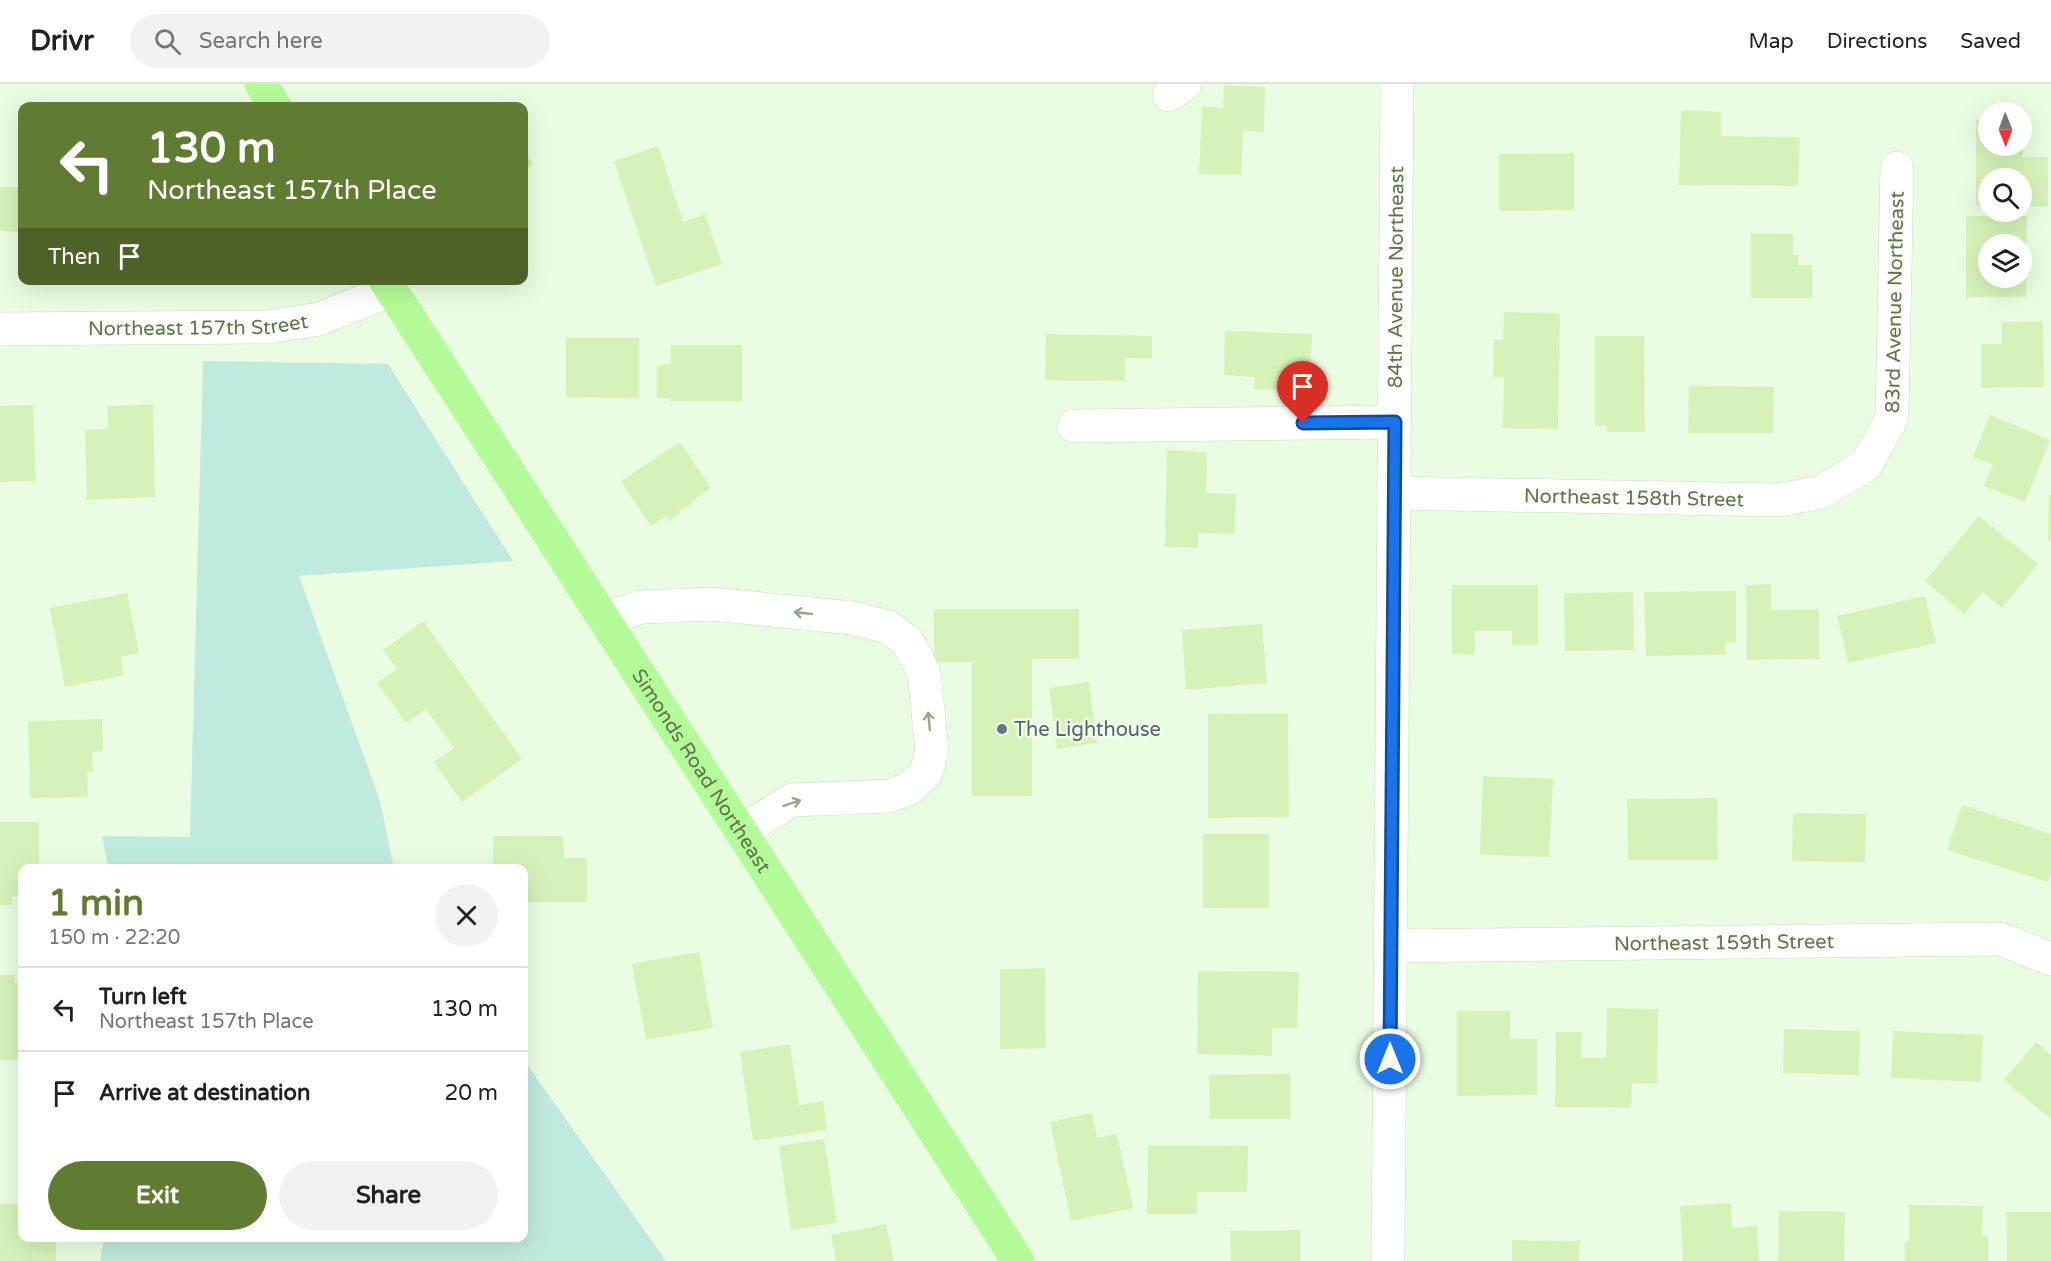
<!DOCTYPE html>
<meta charset="utf-8">
<style>
body{margin:0;font-family:"Varela Round",sans-serif;background:#f2f2f2;color:#202124;height:100vh;display:flex;flex-direction:column;font-size:22px;white-space:nowrap}
*{box-sizing:border-box;margin:0}
p{font-size:20px;color:#757577}
.icon{flex:none;width:33px;height:33px;fill:none;stroke:currentColor;stroke-width:2;stroke-linecap:round;stroke-linejoin:round}
.map{position:relative;flex:1;overflow:hidden}
.details{position:absolute;left:18px;top:780px;width:510px;height:378px;display:flex;flex-direction:column;background:#fff;border-radius:12px;box-shadow:0 6px 24px #0002}
.details>*{flex:none}
.guide{position:absolute;left:18px;top:18px;width:510px;height:183px;border-radius:12px;box-shadow:0 6px 24px #0002;background:#627b33;color:#fff;overflow:hidden}
.needle{width:39px;rotate:179deg}
.tools{position:absolute;left:1978px;top:18px;display:grid;gap:12px}
.tools a{display:grid;place-items:center;width:54px;height:54px;border-radius:50%;background:#fff;box-shadow:0 6px 24px #0002;font-size:30px}
.pin{position:absolute;display:grid;place-items:center;width:51px;height:51px;color:#fff;margin:-62px -26px;border-radius:50% 50% 50% 0;rotate:-45deg;box-shadow:0 0 6px #0007}
.pin .icon{rotate:45deg}
.me{position:absolute;width:66px;margin:-33px;rotate:0deg;stroke-linejoin:round;filter:drop-shadow(0 0 4px #0008)}
.turn{display:flex;align-items:center;gap:21px;height:126px;padding:0 30px;font-size:27px}
.turn .icon{width:78px;height:78px;stroke-width:2.5}
.turn b{display:block;font-size:42px;line-height:51px}
.then{display:flex;align-items:center;height:57px;padding:0 30px;background:#0003;gap:12px;font-size:22px}
.round{display:grid;place-items:center;flex:none;width:63px;height:63px;border-radius:32px;background:#f2f2f2}
.head{display:flex;align-items:center;justify-content:space-between;height:102px;padding:0 30px}
h1{font-size:36px;font-weight:700;line-height:45px;color:#627b33}
.button{display:flex;gap:12px;margin-top:auto;padding:12px 30px}
.button a{flex:1;height:69px;border-radius:36px;background:#627b33;color:#fff;font-size:24px;font-weight:700;line-height:69px;text-align:center}
.button a+a{background:#f2f2f2;color:#202124}
ul{padding:0;list-style:none}
li{display:flex;align-items:center;gap:18px;height:84px;padding:0 30px;border-top:2px solid #e0e0e0}
li div{flex:1}
li b{display:block;font-size:22px}
li em{font-style:normal}
header{display:flex;align-items:center;gap:36px;box-sizing:border-box;height:84px;padding:0 30px;background:#fff;border-bottom:2px solid #e0e0e0}
header strong{font-size:28px}
nav{display:flex;gap:33px;margin-inline-start:auto;font-size:21px}
.search{width:420px;height:54px;background:#f2f2f2;display:flex;align-items:center;gap:15px;box-sizing:border-box;padding:0 21px;border-radius:33px;color:#757577;font-size:22px}
.map>svg:first-child{display:block}
.green{fill:#c1eade}
.building{fill:#d6f2b9;fill-rule:evenodd}
.lines{fill:none;stroke-linecap:round;stroke-linejoin:round}
.minor-casing{stroke:#cadfbb;stroke-width:34}
.major-casing{stroke:#fff;stroke-width:34}
.minor{stroke:#fff;stroke-width:33}
.major{stroke:#b4fc99;stroke-width:33}
.oneway{stroke:#98a588}
.route-casing{stroke:#114b97;stroke-width:15}
.route{stroke:#1a73e8;stroke-width:10}
.worship-dot{fill:#6b7280;stroke:#efffe9;stroke-width:2}
.labels{text-anchor:middle;stroke-width:5;stroke-linejoin:round;paint-order:stroke}
.street-label{font-size:20px;fill:#607548;stroke:#efffe9}
.worship-label{font-size:20px;fill:#5b616d;stroke:#efffe9;text-anchor:start}
</style>
<header>
<strong>Drivr</strong>
<div class="search"><svg class="icon" aria-label="search" viewBox="0 0 24 24"><circle cx="10" cy="10" r="6"/><path d="M15 15l6 6"/></svg>Search here</div>
<nav><a>Map</a><a>Directions</a><a>Saved</a></nav>
</header>
<div class="map">
<svg width="2051" height="1177" viewBox="0 0 2051 1177">
<rect width="100%" height="100%" fill="#eafde2"/>
<path class="green" d="M 203,277 L 388,280 L 513,477 L 299,492 L 380,717 L 394,784 L 108,784 L 102,752 L 190,753 Z
M 524,976 L 666,1177 L 100,1177 L 104,1154 L 524,1154 Z"/>
<path class="building" d="M 1224,1 L 1265,3 L 1264,48 L 1243,47 L 1241,91 L 1199,90 L 1202,22 L 1223,24 Z
M 1681,26 L 1721,28 L 1721,52 L 1800,53 L 1798,102 L 1679,101 Z
M 1976,36 L 1989,36 L 1989,62 L 2023,62 L 2023,73 L 2048,73 L 2048,123 L 2022,122 L 2022,94 L 1989,94 L 1989,122 L 1976,122 Z
M 658,62 L 683,138 L 705,130 L 722,180 L 656,202 L 614,77 Z
M 524,65 L 533,81 L 524,87 Z
M 1574,69 L 1574,126 L 1499,127 L 1499,70 Z
M 0,103 L 22,103 L 22,148 L 0,147 Z
M 1966,132 L 2027,132 L 2026,213 L 1966,213 ZM 1989,160 L 2022,160 L 2022,194 L 1989,194 Z
M 1751,149 L 1793,150 L 1793,171 L 1798,171 L 1798,181 L 1812,181 L 1812,214 L 1751,214 Z
M 1504,228 L 1560,229 L 1558,345 L 1503,344 L 1504,293 L 1493,293 L 1494,255 L 1503,256 Z
M 2043,237 L 2044,303 L 1981,304 L 1981,260 L 2002,260 L 2002,238 Z
M 1225,247 L 1312,250 L 1311,281 L 1295,280 L 1294,306 L 1254,305 L 1255,293 L 1224,291 Z
M 1046,250 L 1152,252 L 1152,275 L 1125,274 L 1125,297 L 1045,296 Z
M 1595,252 L 1644,252 L 1645,348 L 1607,348 L 1606,342 L 1595,342 Z
M 566,254 L 639,254 L 639,314 L 566,313 Z
M 671,261 L 742,261 L 742,317 L 671,317 L 670,314 L 657,314 L 657,281 L 671,280 Z
M 1689,302 L 1774,303 L 1773,349 L 1688,349 Z
M 153,320 L 155,413 L 87,416 L 85,346 L 108,345 L 107,322 Z
M 33,321 L 36,397 L 0,398 L 0,322 Z
M 1990,331 L 2050,356 L 2025,418 L 1984,402 L 1993,381 L 1973,373 Z
M 680,358 L 711,404 L 691,418 L 692,420 L 679,426 L 681,428 L 669,437 L 666,432 L 651,442 L 621,397 Z
M 1167,366 L 1207,368 L 1206,409 L 1236,410 L 1235,450 L 1198,449 L 1198,464 L 1165,463 Z
M 2049,411 L 2051,411 L 2051,458 L 2048,456 Z
M 1979,432 L 2038,480 L 2002,524 L 1983,508 L 1964,530 L 1925,497 Z
M 1771,500 L 1771,526 L 1819,525 L 1819,575 L 1747,576 L 1746,501 Z
M 1452,501 L 1538,501 L 1538,561 L 1512,561 L 1512,547 L 1475,547 L 1475,571 L 1452,570 Z
M 1736,507 L 1736,558 L 1725,559 L 1726,571 L 1646,572 L 1644,508 Z
M 1633,508 L 1634,566 L 1565,567 L 1564,509 Z
M 127,509 L 139,569 L 121,573 L 124,591 L 65,603 L 50,524 Z
M 1925,512 L 1936,559 L 1848,579 L 1837,532 Z
M 934,525 L 1079,525 L 1079,575 L 1032,575 L 1032,712 L 972,712 L 972,578 L 934,578 Z
M 423,537 L 522,675 L 462,718 L 434,678 L 454,664 L 426,625 L 406,639 L 377,599 L 397,585 L 383,566 Z
M 1262,540 L 1267,599 L 1186,606 L 1182,546 Z
M 1089,598 L 1097,659 L 1057,665 L 1049,604 Z
M 1288,629 L 1289,733 L 1208,734 L 1208,630 Z
M 102,635 L 103,667 L 92,668 L 93,688 L 87,688 L 88,713 L 30,714 L 28,637 Z
M 1483,692 L 1553,695 L 1549,773 L 1480,771 Z
M 1717,714 L 1718,776 L 1628,776 L 1627,715 Z
M 1962,721 L 2051,750 L 2051,789 L 2048,798 L 1947,766 Z
M 1793,729 L 1866,730 L 1865,778 L 1792,777 Z
M 0,738 L 39,738 L 39,784 L 22,784 L 22,813 L 12,813 L 12,821 L 0,821 Z
M 1203,750 L 1269,750 L 1269,824 L 1203,824 Z
M 493,752 L 563,752 L 564,774 L 587,774 L 587,818 L 524,818 L 524,784 L 493,784 Z
M 699,868 L 713,944 L 646,956 L 632,880 Z
M 1045,884 L 1046,964 L 1000,965 L 1000,885 Z
M 1198,887 L 1299,888 L 1297,944 L 1272,944 L 1272,972 L 1197,970 Z
M 0,891 L 15,891 L 15,899 L 22,899 L 22,976 L 0,976 Z
M 1607,924 L 1658,925 L 1657,1000 L 1632,999 L 1631,1024 L 1555,1023 L 1556,948 L 1582,948 L 1581,974 L 1606,974 Z
M 1457,927 L 1510,927 L 1510,955 L 1537,955 L 1537,1011 L 1457,1012 Z
M 1784,945 L 1860,947 L 1859,991 L 1783,989 Z
M 1893,947 L 1983,951 L 1981,998 L 1891,994 Z
M 2036,958 L 2051,971 L 2051,1035 L 2004,996 Z
M 790,960 L 799,1021 L 823,1017 L 827,1046 L 753,1057 L 740,968 Z
M 1290,990 L 1291,1035 L 1210,1035 L 1209,991 Z
M 1092,1029 L 1097,1054 L 1117,1050 L 1133,1124 L 1071,1137 L 1050,1038 Z
M 824,1055 L 837,1139 L 791,1146 L 779,1062 Z
M 1148,1061 L 1248,1062 L 1247,1108 L 1197,1108 L 1197,1130 L 1147,1130 Z
M 1731,1119 L 1732,1144 L 1757,1142 L 1759,1177 L 1683,1177 L 1680,1122 Z
M 0,1120 L 22,1120 L 22,1154 L 56,1154 L 56,1177 L 0,1177 Z
M 1909,1121 L 1983,1122 L 1982,1152 L 1988,1151 L 1988,1177 L 1905,1177 L 1905,1158 L 1909,1158 Z
M 1779,1127 L 1845,1128 L 1844,1177 L 1778,1177 Z
M 2007,1128 L 2051,1128 L 2051,1177 L 2007,1177 Z
M 886,1140 L 894,1177 L 836,1177 L 831,1151 Z
M 1300,1146 L 1300,1177 L 1231,1177 L 1230,1147 Z
M 1512,1156 L 1580,1157 L 1579,1177 L 1512,1177 Z"/>
<g class="lines">
<defs>
<g id="minor">
<path d="M 1169,11 L 1185,0"/>
<path id="s1" d="M 0,245 L 268,243 L 319,235 L 391,206"/>
<path d="M 1074,342 L 1395,338"/>
<path id="s2" d="M 1394,409 L 1779,416 L 1821,408 L 1866,381 L 1892,334 L 1897,84"/>
<path d="M 605,535 L 641,523 L 712,520 L 852,534 L 888,543 L 907,557 L 924,588 L 932,667 L 926,689 L 910,704 L 890,712 L 792,716 L 742,747"/>
<path id="s3" d="M 1392,862 L 2000,855 L 2051,875"/>
<path id="s4" d="M 1388,1177 L 1397,0"/>
</g>
<g id="major">
<path d="M 261,0 L 275,22"/>
<path id="s5" d="M 385,196 L 1018,1177"/>
</g>
</defs>
<use href="#minor" class="minor-casing"/>
<use href="#major" class="major-casing"/>
<use href="#minor" class="minor"/>
<use href="#major" class="major"/>
</g>
<defs><path id="oneway-shaft" d="M-6 0H5M1.5-3L5.5 0L1.5 3" fill="none" stroke-width="1.6" stroke-linecap="round" stroke-linejoin="round" transform="scale(1.5)"/></defs>
<g class="oneway">
<use href="#oneway-shaft" transform="translate(803 529) rotate(-174)"/>
<use href="#oneway-shaft" transform="translate(929 637) rotate(-96)"/>
<use href="#oneway-shaft" transform="translate(792 719) rotate(-18)"/>
</g>
<g class="lines">
<defs>
<path id="route" d="M 1303,339 L 1395,338 L 1390,975"/>
</defs>
<use href="#route" class="route-casing"/>
<use href="#route" class="route"/>
</g>
<circle class="worship-dot" cx="1002" cy="645" r="6"/>
<g class="labels">
<g class="street-label">
<text dy="7" stroke="none"><textPath href="#s4" startOffset="984">84th Avenue Northeast</textPath></text>
<text dy="7" stroke="none"><textPath href="#s2" startOffset="650">83rd Avenue Northeast</textPath></text>
<text dy="7" stroke="none"><textPath href="#s1" startOffset="198">Northeast 157th Street</textPath></text>
<text dy="7" stroke="none"><textPath href="#s2" startOffset="240">Northeast 158th Street</textPath></text>
<text dy="7" stroke="none"><textPath href="#s5" startOffset="584">Simonds Road Northeast</textPath></text>
<text dy="7" stroke="none"><textPath href="#s3" startOffset="332">Northeast 159th Street</textPath></text>
</g>
<g class="worship-label">
<text x="1014" y="652">The Lighthouse</text>
</g>
</g>
</svg>
<div class="tools">
<a><svg class="needle" viewBox="-14 -14 28 28"><path d="M0-13l5 13h-10z" fill="#e53935"/><path d="M0 13l5-13h-10z" fill="#757577"/></svg></a>
<a><svg class="icon" aria-label="search" viewBox="0 0 24 24"><circle cx="10" cy="10" r="6"/><path d="M15 15l6 6"/></svg></a>
<a><svg class="icon" aria-label="layers" viewBox="0 0 24 24"><path d="M12 4l9 5-9 5-9-5zM3 14l9 5 9-5"/></svg></a>
</div>
<div class="pin" style="left:1303px;top:339px;background:#d93025"><svg class="icon" aria-label="arrive" viewBox="0 0 24 24"><path d="M6 21V4h12l-3 4 3 4H6"/></svg></div>
<svg class="me" style="left:1390px;top:975px" viewBox="-20 -20 40 40"><circle r="17" fill="#1a73e8" stroke="#fff" stroke-width="3"/><path d="M0-11L8 9 0 5-8 9z" fill="#fff"/></svg>
<div class="guide">
<div class="turn"><svg class="icon" aria-label="left" viewBox="0 0 24 24"><path d="M17 20v-9H6M10 6l-5 5 5 5"/></svg><div><b>130 m</b>Northeast 157th Place</div></div>
<div class="then">Then<svg class="icon" aria-label="arrive" viewBox="0 0 24 24"><path d="M6 21V4h12l-3 4 3 4H6"/></svg></div>
</div>
<section class="details">
<div class="head"><div><h1>1 min</h1><p>150 m · 22:20</p></div><a class="round"><svg class="icon" aria-label="close" viewBox="0 0 24 24"><path d="M6 6l12 12M18 6L6 18"/></svg></a></div>
<ul>
<li><svg class="icon" aria-label="left" viewBox="0 0 24 24"><path d="M17 20v-9H6M10 6l-5 5 5 5"/></svg><div><b>Turn left</b><p>Northeast 157th Place</p></div><em>130 m</em></li>
<li><svg class="icon" aria-label="arrive" viewBox="0 0 24 24"><path d="M6 21V4h12l-3 4 3 4H6"/></svg><div><b>Arrive at destination</b></div><em>20 m</em></li>
</ul>
<div class="button"><a>Exit</a><a>Share</a></div>
</section>
</div>
